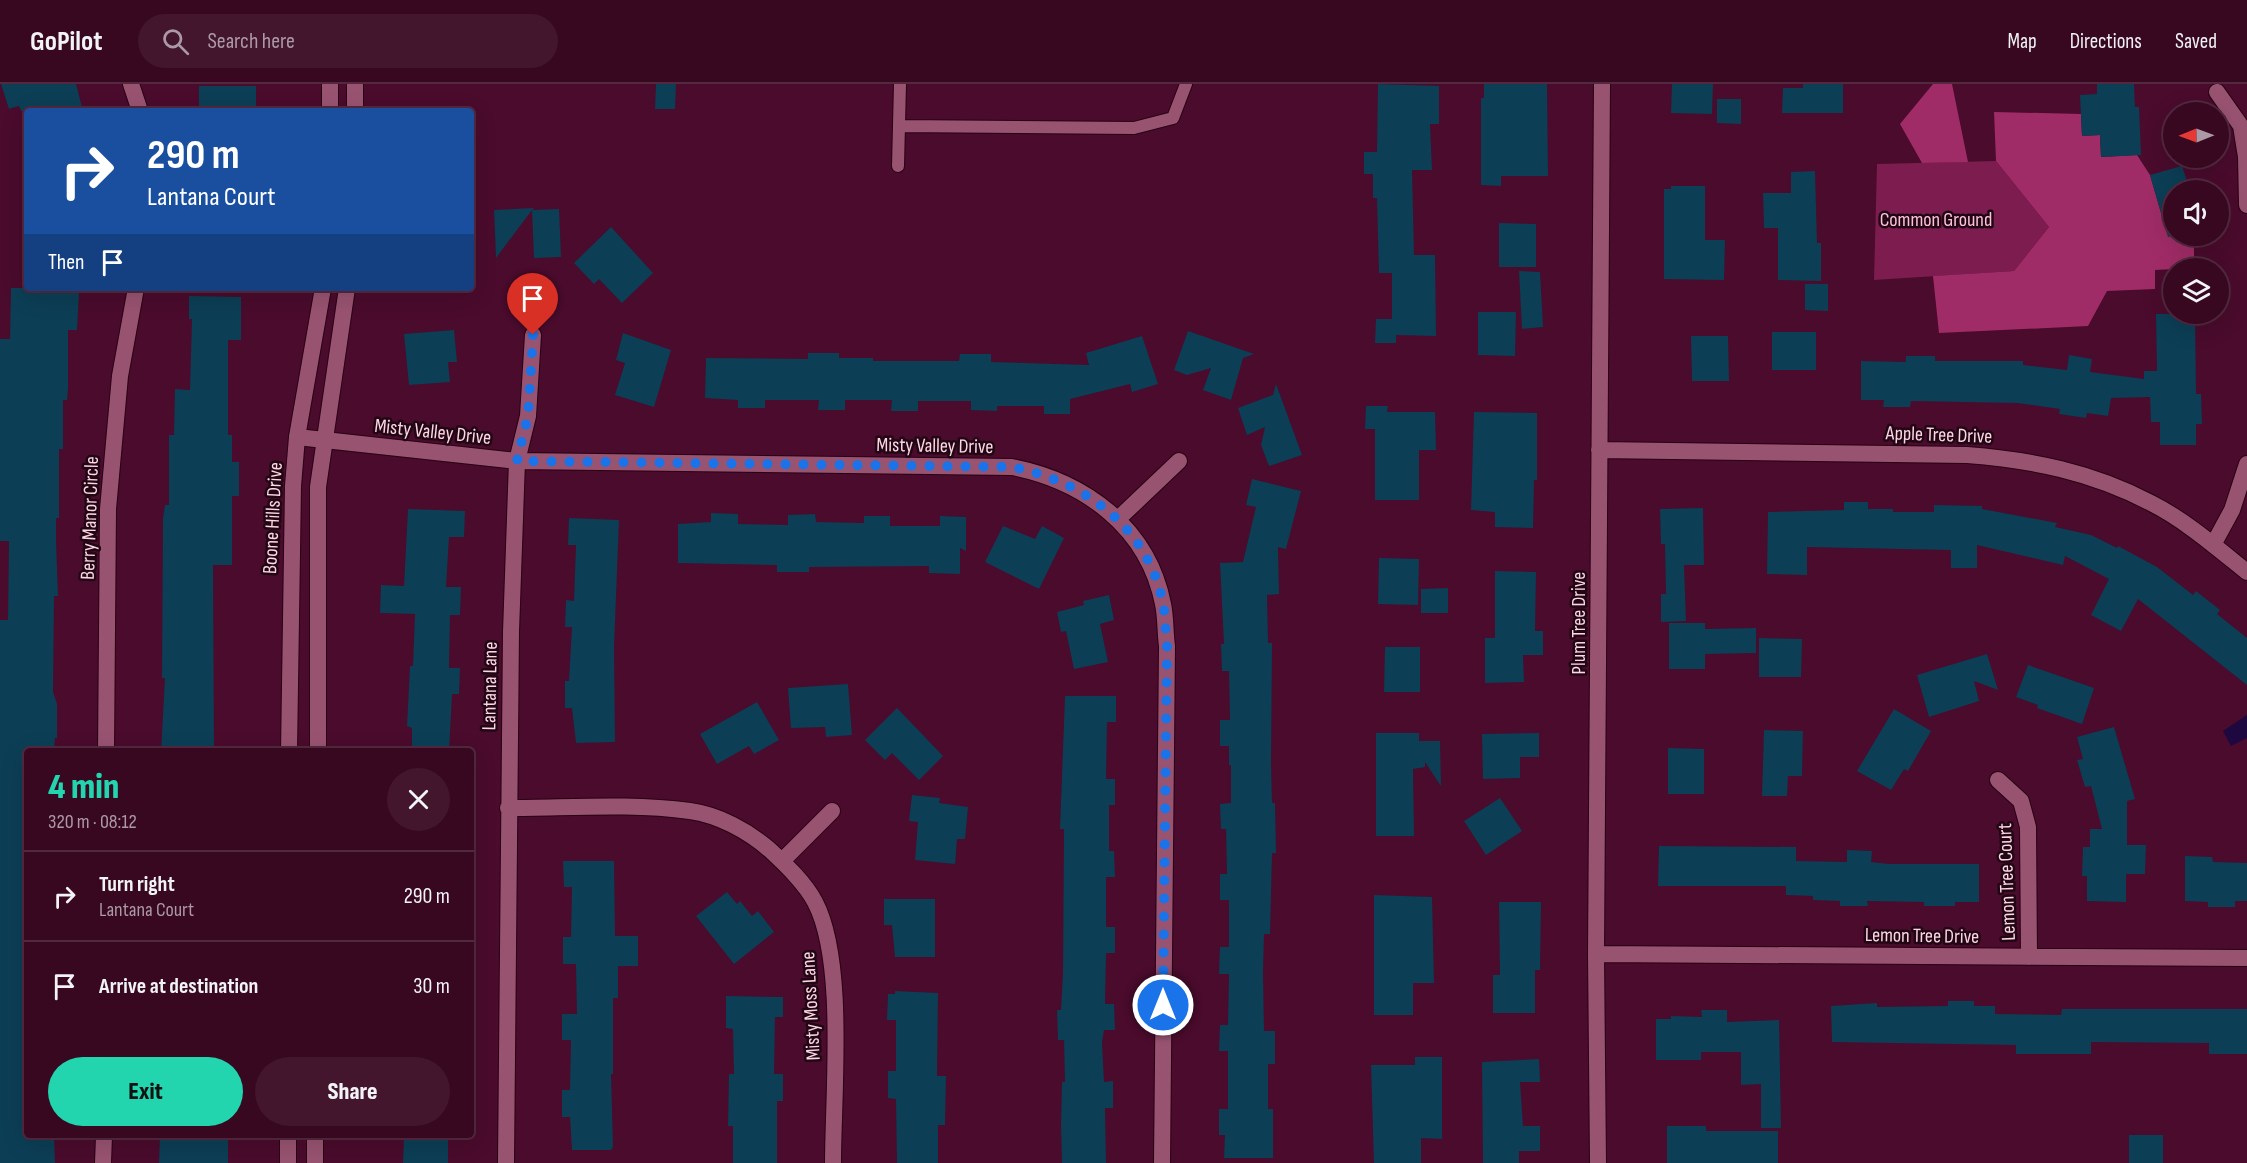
<!DOCTYPE html>
<meta charset="utf-8">
<style>
body{margin:0;font-family:"Sofia Sans Condensed",sans-serif;background:#43162e;color:#f1f3f6;height:100vh;display:flex;flex-direction:column;font-size:22px;white-space:nowrap}
*{box-sizing:border-box;margin:0}
p{font-size:20px;color:#ab9aa5}
.icon{flex:none;width:33px;height:33px;fill:none;stroke:currentColor;stroke-width:2;stroke-linecap:round;stroke-linejoin:round}
.map{position:relative;flex:1;overflow:hidden}
.sheet{position:absolute;left:24px;top:664px;width:450px;height:390px;display:flex;flex-direction:column;background:#380821;border-radius:6px;box-shadow:0 6px 24px #0002,0 0 0 2px #52293f}
.sheet>*{flex:none}
.hud{position:absolute;left:24px;top:24px;width:450px;height:183px;border-radius:6px;box-shadow:0 6px 24px #0002,0 0 0 2px #52293f;background:#1a4fa0;color:#fff;overflow:hidden}
.needle{width:39px;rotate:269deg}
.tools{position:absolute;left:2163px;top:18px;display:grid;gap:12px}
.tools a{display:grid;place-items:center;width:66px;height:66px;border-radius:50%;background:#380821;box-shadow:0 6px 24px #0002,0 0 0 2px #52293f;font-size:30px}
.pin{position:absolute;display:grid;place-items:center;width:51px;height:51px;color:#fff;margin:-62px -26px;border-radius:50% 50% 50% 0;rotate:-45deg;box-shadow:0 0 6px #0007}
.pin .icon{rotate:45deg}
.me{position:absolute;width:66px;margin:-33px;rotate:0deg;stroke-linejoin:round;filter:drop-shadow(0 0 4px #0008)}
.turn{display:flex;align-items:center;gap:21px;height:126px;padding:0 24px;font-size:27px}
.turn .icon{width:78px;height:78px;stroke-width:2.5}
.turn b{display:block;font-size:42px;line-height:51px}
.then{display:flex;align-items:center;height:57px;padding:0 24px;background:#0003;gap:12px;font-size:22px}
.round{display:grid;place-items:center;flex:none;width:63px;height:63px;border-radius:32px;background:#43162e}
.overview{display:flex;align-items:center;justify-content:space-between;height:102px;padding:0 24px}
h1{font-size:36px;font-weight:800;line-height:45px;color:#22d5af}
.button{display:flex;gap:12px;margin-top:auto;padding:12px 24px}
.button a{flex:1;height:69px;border-radius:36px;background:#22d5af;color:#111;font-size:24px;font-weight:800;line-height:69px;text-align:center}
.button a+a{background:#43162e;color:#f1f3f6}
ul{padding:0;list-style:none}
li{display:flex;align-items:center;gap:18px;height:90px;padding:0 24px;border-top:2px solid #52293f}
li div{flex:1}
li b{display:block;font-size:22px}
li em{font-style:normal}
header{display:flex;align-items:center;gap:36px;box-sizing:border-box;height:84px;padding:0 30px;background:#380821;border-bottom:2px solid #52293f}
header strong{font-size:28px}
nav{display:flex;gap:33px;margin-inline-start:auto;font-size:21px}
.search{width:420px;height:54px;background:#43162e;display:flex;align-items:center;gap:15px;box-sizing:border-box;padding:0 21px;border-radius:33px;color:#ab9aa5;font-size:22px}
.map>svg:first-child{display:block}
.green{fill:#7d1c4f}
.forest{fill:#a02c67}
.water{fill:#1d083f}
.building{fill:#0c3e55}
.lines{fill:none;stroke-linecap:round;stroke-linejoin:round}
.service-casing{stroke:#280014;stroke-width:14}
.minor-casing{stroke:#280014;stroke-width:18}
.tertiary-casing{stroke:#280014;stroke-width:18}
.service{stroke:#985371;stroke-width:12}
.minor{stroke:#985371;stroke-width:16}
.tertiary{stroke:#985371;stroke-width:16}
.route{stroke:#1a73e8;stroke-width:10;stroke-dasharray:0 18}
.labels{text-anchor:middle;stroke-width:5;stroke-linejoin:round;paint-order:stroke}
.park-label{font-size:20px;fill:#fec1d9;stroke:#210713}
.street-label{font-size:20px;fill:#fed5e4;stroke:#210713}
</style>
<header>
<strong>GoPilot</strong>
<div class="search"><svg class="icon" aria-label="search" viewBox="0 0 24 24"><circle cx="10" cy="10" r="6"/><path d="M15 15l6 6"/></svg>Search here</div>
<nav><a>Map</a><a>Directions</a><a>Saved</a></nav>
</header>
<div class="map">
<svg width="2247" height="1079" viewBox="0 0 2247 1079">
<rect width="100%" height="100%" fill="#4a0b2c"/>
<path class="green" d="M 1996,77 L 2049,143 L 2014,187 L 1874,196 L 1877,80 Z"/>
<path class="forest" d="M 1933,0 L 1952,0 L 1968,78 L 1922,79 L 1900,40 Z
M 1994,28 L 2081,30 L 2082,52 L 2100,51 L 2101,73 L 2137,71 L 2150,91 L 2166,146 L 2173,145 L 2174,152 L 2194,152 L 2194,184 L 2155,186 L 2155,205 L 2107,207 L 2088,242 L 1939,249 L 1933,192 L 2014,187 L 2049,143 L 1996,77 Z"/>
<path class="water" d="M 2247,631 L 2247,654 L 2231,662 L 2223,647 Z"/>
<path class="building" d="M 1,0 L 76,0 L 83,27 L 21,27 L 19,22 L 9,25 Z
M 656,0 L 676,0 L 675,25 L 655,25 Z
M 1378,0 L 1439,2 L 1439,40 L 1430,40 L 1432,86 L 1412,86 L 1414,171 L 1435,171 L 1436,252 L 1396,251 L 1396,259 L 1375,259 L 1376,235 L 1392,235 L 1392,189 L 1379,189 L 1377,114 L 1373,114 L 1373,90 L 1364,90 L 1364,68 L 1377,68 Z
M 1484,0 L 1547,0 L 1548,92 L 1501,92 L 1501,102 L 1481,101 L 1481,14 L 1484,14 Z
M 1672,0 L 1713,0 L 1712,30 L 1671,29 Z
M 1803,0 L 1843,0 L 1843,29 L 1782,29 L 1783,4 L 1803,4 Z
M 2097,0 L 2134,0 L 2135,23 L 2139,23 L 2141,71 L 2101,73 L 2100,51 L 2082,52 L 2080,11 L 2097,10 Z
M 199,2 L 256,2 L 256,27 L 199,27 Z
M 1717,15 L 1741,15 L 1741,40 L 1717,39 Z
M 2182,82 L 2190,106 L 2174,106 L 2174,152 L 2168,153 L 2150,91 Z
M 1815,87 L 1817,159 L 1821,159 L 1821,197 L 1778,196 L 1778,144 L 1764,144 L 1763,109 L 1791,109 L 1791,88 Z
M 1671,102 L 1705,102 L 1705,156 L 1725,156 L 1724,196 L 1664,195 L 1664,105 L 1671,105 Z
M 534,124 L 532,126 L 559,125 L 561,173 L 534,174 L 532,126 L 496,174 L 494,126 Z
M 1499,139 L 1536,140 L 1536,183 L 1499,183 Z
M 611,143 L 653,189 L 622,219 L 599,195 L 594,200 L 574,179 Z
M 1519,187 L 1540,188 L 1543,243 L 1522,245 Z
M 1805,200 L 1828,200 L 1828,227 L 1805,226 Z
M 11,204 L 77,204 L 77,208 L 79,208 L 77,246 L 68,246 L 68,305 L 67,316 L 63,316 L 63,365 L 59,365 L 59,434 L 56,434 L 56,456 L 58,512 L 54,512 L 53,608 L 57,620 L 57,654 L 55,654 L 54,667 L 27,667 L 27,1052 L 54,1052 L 55,1079 L 0,1079 L 0,536 L 8,536 L 9,457 L 0,457 L 0,255 L 10,255 Z
M 189,212 L 241,213 L 241,256 L 228,256 L 228,351 L 232,351 L 232,378 L 239,378 L 239,412 L 232,412 L 232,481 L 213,481 L 214,668 L 161,668 L 165,594 L 162,594 L 163,434 L 165,421 L 169,421 L 169,351 L 174,351 L 175,305 L 190,306 L 192,235 L 189,235 Z
M 1478,228 L 1516,228 L 1515,272 L 1478,271 Z
M 2156,230 L 2195,230 L 2196,310 L 2201,310 L 2202,340 L 2196,340 L 2196,361 L 2160,361 L 2160,338 L 2151,338 L 2150,313 L 2111,314 L 2108,332 L 2087,329 L 2086,334 L 2059,330 L 2060,325 L 2017,319 L 1911,317 L 1910,323 L 1883,323 L 1884,316 L 1861,316 L 1861,277 L 1906,278 L 1906,272 L 1935,272 L 1935,277 L 2023,277 L 2023,281 L 2067,286 L 2069,271 L 2092,275 L 2090,288 L 2144,295 L 2144,287 L 2157,287 Z
M 454,246 L 457,278 L 448,278 L 450,298 L 409,301 L 404,250 Z
M 1188,247 L 1254,270 L 1243,274 L 1231,316 L 1203,306 L 1211,284 L 1187,291 L 1174,286 Z
M 1772,248 L 1816,248 L 1816,286 L 1772,286 Z
M 623,249 L 671,266 L 654,323 L 615,311 L 625,279 L 616,276 Z
M 1142,252 L 1158,300 L 1132,308 L 1130,300 L 1070,315 L 1070,330 L 1044,330 L 1044,322 L 997,322 L 997,327 L 971,326 L 971,317 L 918,317 L 918,327 L 891,327 L 892,316 L 845,316 L 845,326 L 818,326 L 819,316 L 765,316 L 765,324 L 738,324 L 738,316 L 705,314 L 706,274 L 808,275 L 808,269 L 839,269 L 839,274 L 873,274 L 873,277 L 959,277 L 960,270 L 991,270 L 991,278 L 1089,281 L 1086,269 Z
M 1691,252 L 1728,252 L 1729,297 L 1692,297 Z
M 1276,300 L 1302,371 L 1269,382 L 1261,361 L 1265,343 L 1247,351 L 1238,324 L 1273,311 Z
M 1366,322 L 1388,322 L 1387,328 L 1435,328 L 1436,366 L 1419,366 L 1419,416 L 1375,416 L 1375,345 L 1365,345 Z
M 1474,328 L 1537,329 L 1537,396 L 1534,396 L 1533,444 L 1495,443 L 1495,428 L 1471,426 Z
M 1252,395 L 1301,407 L 1286,465 L 1278,463 L 1279,510 L 1267,511 L 1268,559 L 1272,559 L 1271,681 L 1272,719 L 1275,719 L 1276,769 L 1272,769 L 1270,850 L 1264,850 L 1263,888 L 1264,947 L 1275,947 L 1275,980 L 1268,980 L 1268,1025 L 1273,1025 L 1273,1074 L 1224,1074 L 1225,1051 L 1219,1051 L 1219,1025 L 1228,1025 L 1228,967 L 1219,967 L 1220,941 L 1228,941 L 1229,890 L 1219,890 L 1220,863 L 1229,863 L 1229,816 L 1220,816 L 1220,790 L 1227,790 L 1226,745 L 1221,745 L 1220,720 L 1231,719 L 1231,681 L 1229,681 L 1229,662 L 1220,662 L 1220,636 L 1230,636 L 1229,587 L 1222,587 L 1221,560 L 1224,560 L 1220,479 L 1243,478 L 1256,423 L 1246,421 Z
M 1844,418 L 1868,418 L 1868,425 L 1893,425 L 1893,428 L 1934,428 L 1934,421 L 1982,422 L 1982,425 L 2057,439 L 2055,443 L 2091,451 L 2117,464 L 2118,462 L 2157,483 L 2193,511 L 2196,507 L 2220,526 L 2217,530 L 2247,554 L 2247,601 L 2138,515 L 2121,547 L 2091,531 L 2109,495 L 2065,472 L 2063,481 L 1977,461 L 1977,484 L 1951,484 L 1951,466 L 1807,463 L 1807,491 L 1767,490 L 1768,428 L 1844,426 Z
M 1703,424 L 1704,481 L 1684,481 L 1686,537 L 1661,538 L 1661,510 L 1666,510 L 1665,460 L 1661,460 L 1660,425 Z
M 408,425 L 465,427 L 464,453 L 449,453 L 446,503 L 461,503 L 460,531 L 450,531 L 449,584 L 460,584 L 459,610 L 452,610 L 449,668 L 412,668 L 412,644 L 407,642 L 410,582 L 413,582 L 415,530 L 380,529 L 381,501 L 404,502 Z
M 711,429 L 738,430 L 738,440 L 788,441 L 788,431 L 815,430 L 816,438 L 864,439 L 864,432 L 890,432 L 890,442 L 940,442 L 940,432 L 966,433 L 966,467 L 960,464 L 960,490 L 929,489 L 929,482 L 809,483 L 809,488 L 777,488 L 777,481 L 678,479 L 678,440 L 711,438 Z
M 569,434 L 619,436 L 614,563 L 615,658 L 576,659 L 572,624 L 565,624 L 565,597 L 569,597 L 572,543 L 565,543 L 566,516 L 574,517 L 576,461 L 568,461 Z
M 1003,442 L 1035,455 L 1042,442 L 1064,454 L 1039,505 L 985,478 Z
M 1379,474 L 1419,475 L 1418,521 L 1378,520 Z
M 1495,487 L 1536,488 L 1535,547 L 1543,547 L 1543,571 L 1523,571 L 1524,598 L 1485,599 L 1485,554 L 1495,554 Z
M 1448,504 L 1448,529 L 1421,529 L 1421,505 Z
M 1109,511 L 1114,536 L 1100,540 L 1108,578 L 1074,585 L 1066,547 L 1061,548 L 1057,528 L 1084,521 L 1083,517 Z
M 1669,539 L 1705,539 L 1705,545 L 1756,544 L 1756,569 L 1705,570 L 1705,585 L 1669,585 Z
M 1759,554 L 1802,555 L 1801,593 L 1759,593 Z
M 1385,563 L 1420,563 L 1420,608 L 1384,608 Z
M 1987,570 L 1998,606 L 1974,597 L 1979,617 L 1929,633 L 1917,591 Z
M 2028,581 L 2094,604 L 2082,640 L 2037,624 L 2038,621 L 2016,613 Z
M 848,600 L 852,651 L 826,653 L 825,643 L 791,644 L 788,604 Z
M 1065,612 L 1116,612 L 1116,638 L 1107,638 L 1106,695 L 1115,695 L 1115,721 L 1109,721 L 1109,767 L 1114,767 L 1115,793 L 1106,793 L 1106,843 L 1115,843 L 1115,869 L 1106,869 L 1105,920 L 1114,920 L 1115,946 L 1104,946 L 1102,958 L 1104,998 L 1113,997 L 1113,1024 L 1105,1024 L 1106,1079 L 1062,1079 L 1061,1042 L 1062,998 L 1065,998 L 1064,956 L 1058,956 L 1057,926 L 1061,926 L 1063,888 L 1064,745 L 1060,745 Z
M 757,618 L 779,656 L 754,670 L 749,662 L 717,680 L 700,650 Z
M 897,624 L 943,672 L 919,696 L 892,669 L 885,676 L 865,656 Z
M 1894,625 L 1931,647 L 1908,687 L 1904,685 L 1891,706 L 1857,687 Z
M 2114,643 L 2135,715 L 2127,717 L 2127,761 L 2146,761 L 2145,790 L 2126,790 L 2126,818 L 2087,817 L 2087,792 L 2082,792 L 2083,763 L 2090,763 L 2090,745 L 2102,745 L 2091,702 L 2085,703 L 2077,676 L 2083,675 L 2077,653 Z
M 1764,646 L 1803,647 L 1802,692 L 1788,692 L 1787,712 L 1762,712 Z
M 1376,649 L 1419,649 L 1419,657 L 1440,657 L 1441,702 L 1425,678 L 1425,683 L 1413,685 L 1414,752 L 1376,752 Z
M 1539,649 L 1539,673 L 1520,673 L 1520,694 L 1483,695 L 1482,650 Z
M 1668,664 L 1704,665 L 1704,710 L 1668,710 Z
M 912,711 L 940,714 L 939,719 L 968,723 L 965,755 L 957,755 L 955,780 L 915,776 L 918,738 L 909,737 Z
M 1500,714 L 1522,747 L 1486,771 L 1464,737 Z
M 1659,762 L 1796,763 L 1796,777 L 1847,778 L 1847,766 L 1872,767 L 1871,778 L 1889,780 L 1979,780 L 1979,818 L 1955,818 L 1955,822 L 1924,822 L 1924,818 L 1867,817 L 1868,822 L 1840,822 L 1840,817 L 1813,816 L 1813,812 L 1786,811 L 1786,802 L 1658,802 Z
M 2185,772 L 2212,773 L 2213,778 L 2247,779 L 2247,817 L 2235,817 L 2235,823 L 2208,823 L 2208,818 L 2185,817 Z
M 563,777 L 614,777 L 615,852 L 638,852 L 638,882 L 618,882 L 618,914 L 613,914 L 613,990 L 611,990 L 613,1063 L 611,1066 L 572,1066 L 570,1033 L 562,1033 L 562,1006 L 570,1006 L 571,956 L 562,956 L 562,930 L 577,930 L 576,880 L 563,880 L 563,853 L 571,853 L 572,803 L 564,803 Z
M 727,808 L 737,820 L 740,817 L 752,832 L 758,827 L 774,848 L 734,880 L 696,832 Z
M 1374,811 L 1432,813 L 1434,899 L 1413,899 L 1413,931 L 1374,931 Z
M 884,815 L 935,815 L 935,873 L 895,873 L 892,841 L 884,841 Z
M 1499,818 L 1541,818 L 1540,886 L 1535,886 L 1535,929 L 1493,929 L 1493,891 L 1500,891 Z
M 895,907 L 938,909 L 937,992 L 946,992 L 945,1041 L 938,1041 L 938,1079 L 897,1079 L 896,1015 L 888,1014 L 888,987 L 896,987 L 896,936 L 887,936 L 888,910 L 895,910 Z
M 726,912 L 783,913 L 783,933 L 775,933 L 774,990 L 783,990 L 783,1017 L 777,1017 L 777,1079 L 733,1079 L 733,1042 L 728,1042 L 729,990 L 734,990 L 733,945 L 726,944 Z
M 1948,917 L 1974,917 L 1974,922 L 1995,922 L 1995,930 L 2061,931 L 2062,925 L 2247,925 L 2247,970 L 2209,970 L 2209,959 L 2091,958 L 2091,970 L 2016,970 L 2016,961 L 1832,958 L 1831,922 L 1877,919 L 1877,923 L 1948,922 Z
M 1701,926 L 1727,926 L 1727,938 L 1779,936 L 1781,1044 L 1761,1044 L 1761,1000 L 1741,1001 L 1741,968 L 1701,968 L 1701,976 L 1656,976 L 1656,935 L 1671,935 L 1671,932 L 1702,933 Z
M 1415,973 L 1442,973 L 1442,1055 L 1421,1054 L 1421,1079 L 1374,1079 L 1371,981 L 1415,981 Z
M 1539,975 L 1540,998 L 1520,998 L 1523,1042 L 1540,1042 L 1540,1067 L 1519,1067 L 1519,1079 L 1483,1079 L 1482,978 Z
M 1667,1042 L 1706,1042 L 1706,1047 L 1778,1047 L 1778,1079 L 1667,1079 Z
M 2129,1051 L 2163,1051 L 2163,1079 L 2129,1079 Z
M 160,1052 L 228,1053 L 228,1079 L 159,1079 Z
M 404,1052 L 448,1052 L 448,1079 L 403,1079 Z"/>
<g class="lines">
<defs>
<path id="service" d="M 899,42 L 1134,44 L 1173,34 L 1186,0
M 898,82 L 900,0"/>
<path id="minor" d="M 131,0 L 140,27
M 2217,8 L 2241,42 L 2246,73 L 2247,121
M 297,353 L 517,377 L 1012,383 C 1084,397 1148,443 1163,520 C 1166,534 1165,548 1167,562 L 1162,1079
M 1599,366 L 1967,371 C 2032,376 2092,388 2151,419 C 2185,436 2217,464 2247,488
M 1118,435 L 1179,377
M 2213,461 L 2232,426 L 2247,380
M 106,668 L 108,425 L 120,292 L 136,204
M 1998,696 L 2021,717 L 2028,743 L 2029,873
M 508,724 C 568,724 630,719 690,727 C 719,731 748,747 770,766 C 786,781 805,799 815,818 C 846,877 833,1010 833,1079
M 782,777 L 832,727
M 1596,870 L 2247,874
M 103,1079 L 104,1052
M 506,1079 L 511,548 L 517,377 L 528,332 L 533,251
M 1598,1079 L 1596,870 L 1602,0"/>
<path id="tertiary" d="M 330,27 L 330,0
M 355,27 L 355,0
M 289,668 L 293,402 L 297,353 L 323,204
M 318,668 L 318,403 L 347,204
M 288,1079 L 288,1052
M 315,1079 L 315,1052"/>
</defs>
<use href="#service" class="service-casing"/>
<use href="#minor" class="minor-casing"/>
<use href="#tertiary" class="tertiary-casing"/>
<use href="#service" class="service"/>
<use href="#minor" class="minor"/>
<use href="#tertiary" class="tertiary"/>
</g>
<g class="lines">
<path class="route" d="M 533,251 L 528,332 L 517,377 L 1012,383 C 1084,397 1149,444 1163,520 C 1166,534 1165,548 1167,562 L 1163,921"/>
</g>
<g class="labels">
<g class="park-label">
<text x="1936" y="142">Common Ground</text>
</g>
<g class="street-label">
<text transform="translate(433 347) rotate(6)" y="7">Misty Valley Drive</text>
<text transform="translate(1939 350) rotate(2)" y="7">Apple Tree Drive</text>
<text transform="translate(935 361) rotate(1)" y="7">Misty Valley Drive</text>
<text transform="translate(89 434) rotate(-88)" y="7">Berry Manor Circle</text>
<text transform="translate(272 434) rotate(-87)" y="7">Boone Hills Drive</text>
<text transform="translate(1578 539) rotate(-90)" y="7">Plum Tree Drive</text>
<text transform="translate(489 602) rotate(-89)" y="7">Lantana Lane</text>
<text transform="translate(2006 798) rotate(-92)" y="7">Lemon Tree Court</text>
<text transform="translate(1922 851) rotate(1)" y="7">Lemon Tree Drive</text>
<text transform="translate(810 922) rotate(-93)" y="7">Misty Moss Lane</text>
</g>
</g>
</svg>
<div class="tools">
<a><svg class="needle" viewBox="-14 -14 28 28"><path d="M0-13l5 13h-10z" fill="#e53935"/><path d="M0 13l5-13h-10z" fill="#ab9aa5"/></svg></a>
<a><svg class="icon" aria-label="sound" viewBox="0 0 24 24"><path d="M4 9h4l5-4v14l-5-4H4zM17 9q2 3 0 6"/></svg></a>
<a><svg class="icon" aria-label="layers" viewBox="0 0 24 24"><path d="M12 4l9 5-9 5-9-5zM3 14l9 5 9-5"/></svg></a>
</div>
<div class="pin" style="left:533px;top:251px;background:#d93025"><svg class="icon" aria-label="arrive" viewBox="0 0 24 24"><path d="M6 21V4h12l-3 4 3 4H6"/></svg></div>
<svg class="me" style="left:1163px;top:921px" viewBox="-20 -20 40 40"><circle r="17" fill="#1a73e8" stroke="#fff" stroke-width="3"/><path d="M0-11L8 9 0 5-8 9z" fill="#fff"/></svg>
<div class="hud">
<div class="turn"><svg class="icon" aria-label="right" viewBox="0 0 24 24"><path d="M7 20v-9h11M14 6l5 5-5 5"/></svg><div><b>290 m</b>Lantana Court</div></div>
<div class="then">Then<svg class="icon" aria-label="arrive" viewBox="0 0 24 24"><path d="M6 21V4h12l-3 4 3 4H6"/></svg></div>
</div>
<section class="sheet">
<div class="overview"><div><h1>4 min</h1><p>320 m · 08:12</p></div><a class="round"><svg class="icon" aria-label="close" viewBox="0 0 24 24"><path d="M6 6l12 12M18 6L6 18"/></svg></a></div>
<ul>
<li><svg class="icon" aria-label="right" viewBox="0 0 24 24"><path d="M7 20v-9h11M14 6l5 5-5 5"/></svg><div><b>Turn right</b><p>Lantana Court</p></div><em>290 m</em></li>
<li><svg class="icon" aria-label="arrive" viewBox="0 0 24 24"><path d="M6 21V4h12l-3 4 3 4H6"/></svg><div><b>Arrive at destination</b></div><em>30 m</em></li>
</ul>
<div class="button"><a>Exit</a><a>Share</a></div>
</section>
</div>
